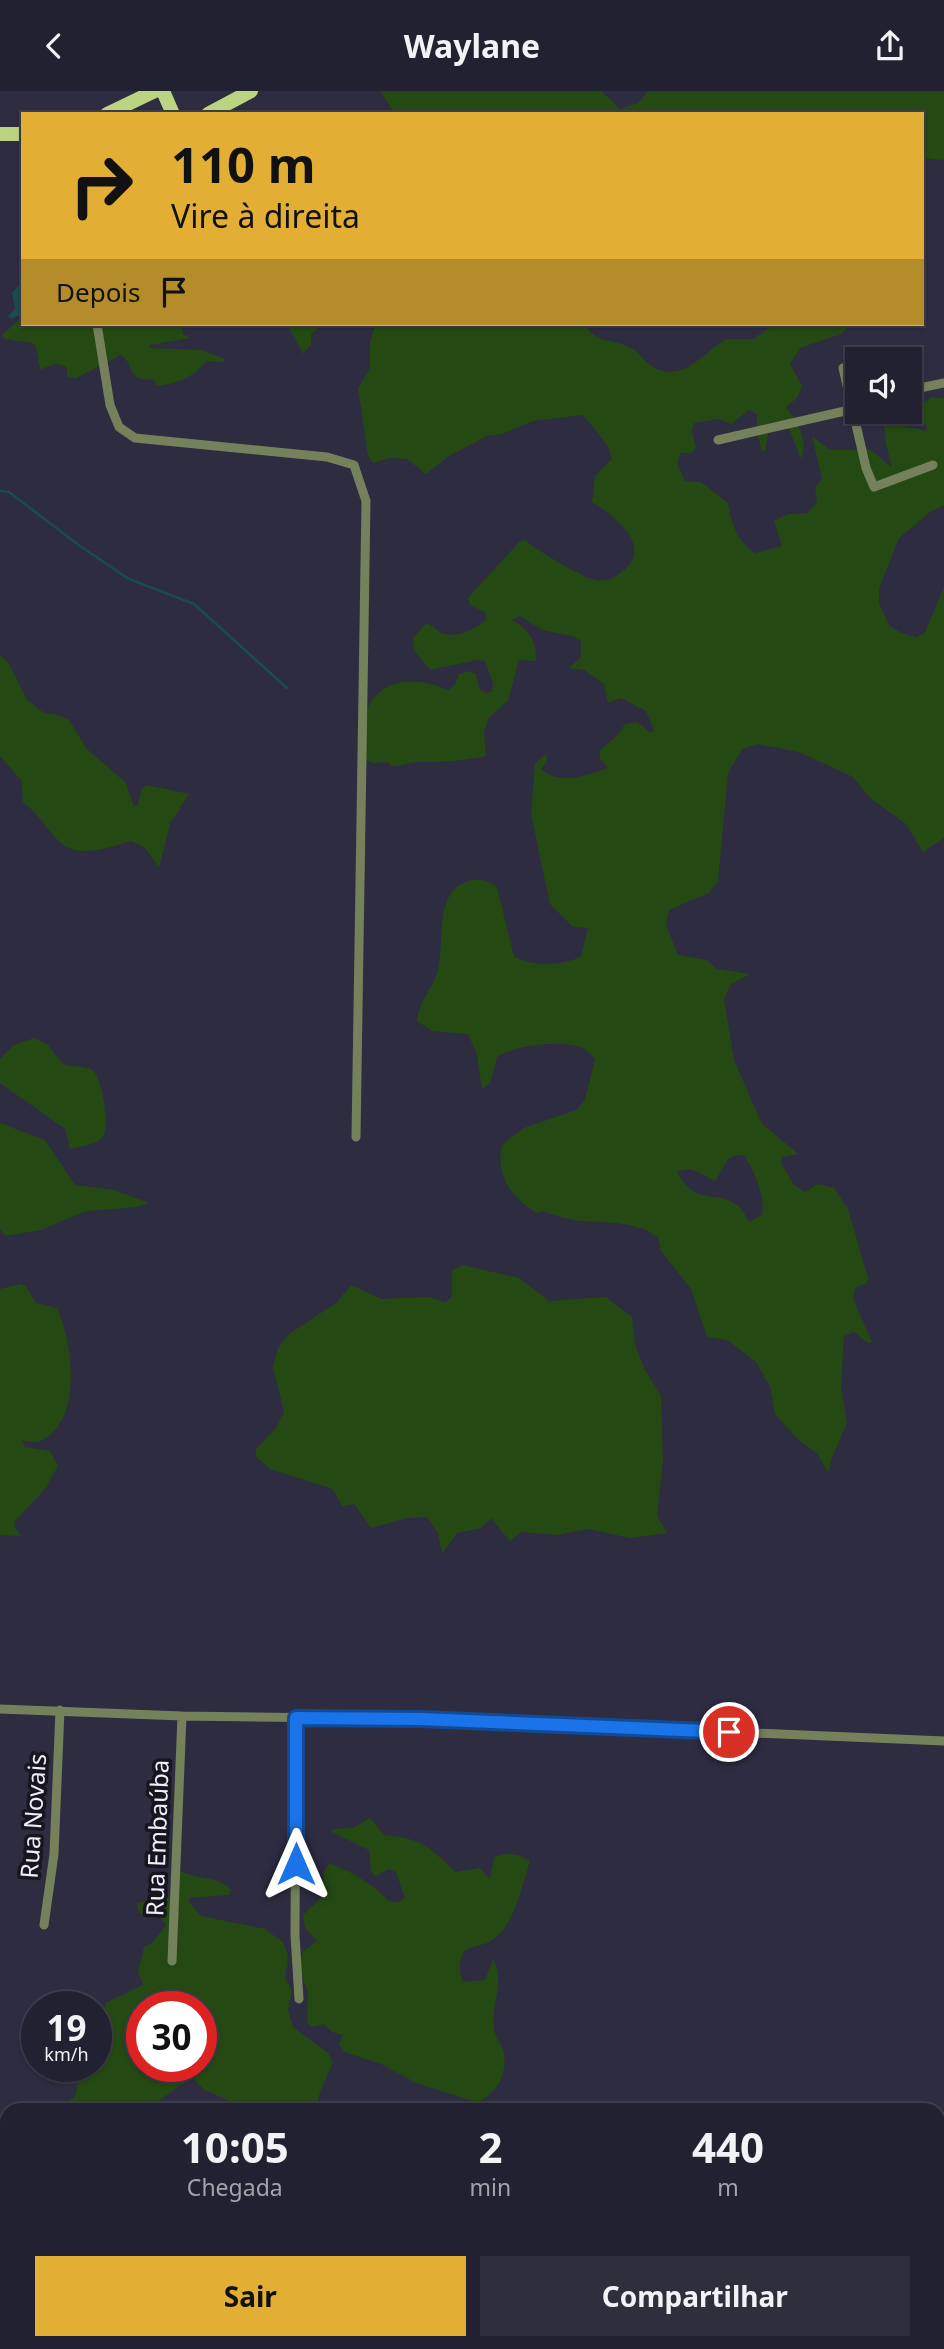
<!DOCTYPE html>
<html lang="pt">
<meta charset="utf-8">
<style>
body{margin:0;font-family:"Noto Sans",sans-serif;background:#2e2e3d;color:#f1f3f6;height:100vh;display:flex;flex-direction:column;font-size:26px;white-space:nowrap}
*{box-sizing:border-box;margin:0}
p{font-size:23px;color:#a2a3ab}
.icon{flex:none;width:38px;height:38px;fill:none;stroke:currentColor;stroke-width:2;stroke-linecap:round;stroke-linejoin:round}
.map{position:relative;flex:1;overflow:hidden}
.sheet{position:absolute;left:0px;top:2012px;width:945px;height:247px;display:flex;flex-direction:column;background:#222131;border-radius:21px 21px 0 0;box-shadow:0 2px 5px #0004,0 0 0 2px #3f3e4d}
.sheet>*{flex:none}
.top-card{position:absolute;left:21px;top:21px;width:903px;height:214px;border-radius:0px;box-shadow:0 2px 5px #0004,0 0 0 2px #3f3e4d;background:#e2af34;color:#111;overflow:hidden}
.tools{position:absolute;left:845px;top:256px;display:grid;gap:14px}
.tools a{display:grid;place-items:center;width:77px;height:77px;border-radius:0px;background:#222131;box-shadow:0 2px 5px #0004,0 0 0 2px #3f3e4d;font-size:35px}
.speed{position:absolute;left:21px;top:1900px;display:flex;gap:14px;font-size:35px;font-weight:700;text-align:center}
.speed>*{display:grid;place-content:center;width:91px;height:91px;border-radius:50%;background:#222131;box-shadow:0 2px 5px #0004,0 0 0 2px #3f3e4d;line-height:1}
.speed small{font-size:18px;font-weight:400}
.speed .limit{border:10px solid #d22;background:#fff;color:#111}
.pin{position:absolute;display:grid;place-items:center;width:60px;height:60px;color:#fff;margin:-30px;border:4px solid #fff;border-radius:50%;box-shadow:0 2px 7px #0007}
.me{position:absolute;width:77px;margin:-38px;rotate:0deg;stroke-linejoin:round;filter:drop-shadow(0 0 5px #0008)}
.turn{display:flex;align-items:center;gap:24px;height:147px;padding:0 35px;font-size:32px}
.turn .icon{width:91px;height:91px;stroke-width:2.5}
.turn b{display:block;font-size:49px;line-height:60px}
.then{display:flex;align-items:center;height:66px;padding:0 35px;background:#0003;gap:14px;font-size:26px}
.eta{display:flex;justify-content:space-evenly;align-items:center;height:119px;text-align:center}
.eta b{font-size:42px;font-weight:700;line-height:49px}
.button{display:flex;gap:14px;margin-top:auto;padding:14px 35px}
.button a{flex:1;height:80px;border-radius:0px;background:#e2af34;color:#111;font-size:28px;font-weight:700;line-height:80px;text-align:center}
.button a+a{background:#2e2e3d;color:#f1f3f6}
header{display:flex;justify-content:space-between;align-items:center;height:91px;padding:0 35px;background:#222131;font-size:32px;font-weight:700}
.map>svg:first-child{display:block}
.green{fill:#254913;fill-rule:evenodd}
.water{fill:#1a4b4d}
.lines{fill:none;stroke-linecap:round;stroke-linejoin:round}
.stream{stroke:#1a4b4d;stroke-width:2.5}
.street{stroke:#75815b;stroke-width:9}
.primary{stroke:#bbd482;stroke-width:14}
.route-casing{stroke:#114b97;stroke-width:18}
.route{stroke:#1a73e8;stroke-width:12}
.labels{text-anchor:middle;stroke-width:7;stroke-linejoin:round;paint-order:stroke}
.street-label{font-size:24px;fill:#eeedfb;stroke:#17161f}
</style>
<header><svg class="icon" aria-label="back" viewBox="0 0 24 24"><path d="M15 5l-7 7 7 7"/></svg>Waylane<svg class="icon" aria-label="share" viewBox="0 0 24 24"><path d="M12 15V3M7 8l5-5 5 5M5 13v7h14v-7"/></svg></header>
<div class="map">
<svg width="944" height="2258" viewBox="0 0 944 2258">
<rect width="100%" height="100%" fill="#2e2c41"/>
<path class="green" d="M 381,0 L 601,0 L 620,18 L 638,12 L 648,0 L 944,0 L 944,69 L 922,67 L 922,23 L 394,23 Z
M 23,225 L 23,233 L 182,233 L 183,243 L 190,247 L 150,254 L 150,257 L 202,259 L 225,268 L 222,271 L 207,270 C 192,287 179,292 157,295 L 154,289 C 124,289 137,276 121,264 L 76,287 L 67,286 L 67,277 C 58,270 50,274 41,279 C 37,270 39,260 33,252 L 4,248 L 2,244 Z
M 287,233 L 324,233 L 311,243 L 311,254 L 303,263 Z
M 375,233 L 585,233 C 596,254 613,247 631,257 C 639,261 644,270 651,275 C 683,294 702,262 726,248 L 753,248 L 775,233 L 852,233 L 841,243 L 800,257 L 790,273 L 802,295 L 797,307 L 786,316 C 797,331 809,347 801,368 L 789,338 L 782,332 L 770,334 L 765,360 L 762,360 L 757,342 L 757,323 L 749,319 L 731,333 L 719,328 L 694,332 L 692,341 L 696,357 L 691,362 L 680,362 L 677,373 L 685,390 L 701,391 L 728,412 C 732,435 736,448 755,462 L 782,455 L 774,430 L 788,423 L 807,422 L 817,411 L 815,396 L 822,388 L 812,345 L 830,359 L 869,358 L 892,376 L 886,353 L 884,331 L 927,340 L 927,335 L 912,325 L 914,318 L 932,306 L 944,307 L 944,414 L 930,421 L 899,447 L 879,497 L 879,512 L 889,534 L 901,542 L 917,546 L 925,541 L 944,496 L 944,747 L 923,761 L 906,733 L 870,707 L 853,686 L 799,661 L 757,653 L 742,658 L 728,682 L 718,790 L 709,802 L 669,819 L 666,834 L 678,864 L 707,869 L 717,878 L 750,883 L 730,894 L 724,908 L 734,969 L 762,1033 L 799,1063 L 782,1066 L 781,1071 L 793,1093 L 805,1101 L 818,1093 L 834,1097 L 848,1118 L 868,1187 L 867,1192 L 855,1197 L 853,1208 L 872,1251 L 868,1252 L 854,1241 L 844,1245 L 841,1296 L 847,1332 L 831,1369 L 829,1383 L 817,1362 L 799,1350 L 775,1323 L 770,1295 L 755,1270 L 727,1249 L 707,1246 L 691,1198 L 661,1160 L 658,1146 C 631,1128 605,1133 574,1129 C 563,1127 552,1123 542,1120 L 538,1123 C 512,1107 495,1085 502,1054 L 524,1037 L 576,1019 L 585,1009 L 595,968 C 592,965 587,958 583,957 C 563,948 514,954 497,966 L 490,992 L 482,998 L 477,964 L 468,943 L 432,940 L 417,930 C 418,912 433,897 438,879 C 445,852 434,802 466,791 C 478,786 487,789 497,796 L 514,866 C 537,876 558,875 581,866 L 588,837 L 573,836 L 550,813 L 531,723 L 535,672 L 546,663 L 547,670 L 541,678 C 558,695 586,684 606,678 L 607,675 L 600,668 L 600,659 L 616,646 L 625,633 L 637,631 L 651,642 L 654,639 L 646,620 L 621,607 L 608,612 L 604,593 L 584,579 L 569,577 L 581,566 L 581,550 L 572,545 L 542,539 L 520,525 L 511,529 C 529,538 537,550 536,570 L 519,569 L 508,610 L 489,626 L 484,641 L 486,665 C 465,670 440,671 419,671 C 409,671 401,676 391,675 L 388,671 L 373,672 L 364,668 C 352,607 389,574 448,599 L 455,594 L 459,583 L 469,580 L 476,583 L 479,598 L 487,602 L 492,600 L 493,592 L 485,570 L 477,569 L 430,579 L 414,559 L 413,547 L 426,532 C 433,534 435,539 442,542 C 455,548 478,538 486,528 L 486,522 L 470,514 L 468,507 L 519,451 L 525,449 C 535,458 584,488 596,489 C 606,491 614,487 622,481 C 655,455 614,425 592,411 L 595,385 L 612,368 L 608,355 L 583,324 L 533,330 L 502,343 L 487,345 L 449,365 L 426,383 L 407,368 L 390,367 L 373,372 L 368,365 L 358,297 L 370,278 L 370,252 ZM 737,1064 L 744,1065 C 754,1077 766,1108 762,1124 L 749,1131 C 730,1087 697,1125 677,1080 L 691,1078 L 715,1090 L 728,1068 Z
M 0,563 L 9,573 L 27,609 L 44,622 L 59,624 L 69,629 L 87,658 L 126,692 L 134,716 L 138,714 L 141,699 L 146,694 L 189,703 L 170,733 L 159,777 L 145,757 L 131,750 C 110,756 79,768 61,752 C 46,739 40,723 23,712 L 22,690 L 0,665 Z
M 34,947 L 47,953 L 63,973 C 72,976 83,975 91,978 C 102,983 111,1037 102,1047 C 96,1054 80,1055 70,1058 L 65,1038 L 0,992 L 0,968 L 14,954 Z
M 0,1032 L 45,1049 L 75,1094 L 114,1099 L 149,1112 L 138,1116 L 86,1120 L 41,1139 L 5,1145 L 0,1138 Z
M 462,1174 L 519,1187 L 549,1210 L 606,1206 L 632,1226 L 635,1253 L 645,1279 L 661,1305 L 663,1370 L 657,1424 L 667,1442 L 630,1447 L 588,1438 L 556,1444 L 521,1441 L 510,1450 L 491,1427 L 482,1437 L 457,1442 L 442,1463 L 438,1442 L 427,1426 L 407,1427 L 371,1437 L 354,1413 L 342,1415 L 333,1398 L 270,1378 L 256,1366 L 256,1358 L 276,1337 L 284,1321 L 273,1276 L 278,1257 L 289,1243 L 336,1212 L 351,1194 L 382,1208 L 428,1206 L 446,1211 L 452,1205 L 452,1180 Z
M 20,1193 L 26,1195 L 36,1212 L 57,1217 C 73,1251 83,1329 42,1349 C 34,1353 28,1349 22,1350 L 25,1356 L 50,1360 L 58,1375 L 45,1398 L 15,1430 L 14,1435 L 21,1445 L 0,1444 L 0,1198 Z
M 370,1727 L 384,1744 C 422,1747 428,1756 456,1781 L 480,1777 L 490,1788 L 494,1766 C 506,1761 519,1762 530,1770 C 522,1794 515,1835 491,1850 C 483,1855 466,1855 462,1864 C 459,1871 460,1885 463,1891 L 485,1889 L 493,1868 C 506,1890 490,1916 494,1939 C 495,1946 501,1952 503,1958 C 509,1980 497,2005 476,2011 L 416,1992 L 381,1973 L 344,1961 L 339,1953 L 342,1944 L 332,1941 L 324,1933 L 312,1936 L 307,1932 L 308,1901 L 299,1877 L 303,1860 L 317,1850 L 305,1837 L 303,1824 L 322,1806 L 324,1781 L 329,1772 C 351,1780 373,1793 389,1810 L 399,1811 L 405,1807 L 396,1781 L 389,1778 L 375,1785 L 371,1780 L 369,1759 L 332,1741 L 333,1738 L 353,1737 Z
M 175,1775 C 190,1791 217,1782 231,1799 L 229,1804 L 190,1807 L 189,1811 L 201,1825 L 265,1838 L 283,1851 L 288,1864 L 285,1887 L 292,1899 L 288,1919 L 293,1936 L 328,1962 L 333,1971 L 320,2001 L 316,2019 L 227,2019 L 228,2009 L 204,1999 L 193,1987 C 174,1997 159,2012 140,2019 L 50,2020 L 75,2006 L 77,1998 L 73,1976 L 96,1976 L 96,1956 L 105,1950 L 104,1918 L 107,1911 L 143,1894 L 138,1881 L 144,1856 L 152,1852 L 166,1834 L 156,1820 L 147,1825 L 140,1823 L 137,1812 L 170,1806 ZM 142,1916 L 201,1916 L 201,1976 L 142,1976 Z"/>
<path class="water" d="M 21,192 L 23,223 L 11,228 L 8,225 L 15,218 L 12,202 Z"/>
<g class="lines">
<path class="stream" d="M 0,400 L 9,401 L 80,455 L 129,488 L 194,513 L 287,597"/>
<path class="street" d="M 97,233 L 110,314 L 119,336 L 135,347 L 327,366 L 354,374 L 366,410 L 356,1046
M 843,277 L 866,377 L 874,396 L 933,374
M 910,299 L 944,292
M 718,349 L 858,317
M 0,1618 L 182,1625 L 421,1628 L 944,1650
M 296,1627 L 295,1844 L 299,1908
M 44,1834 L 54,1763 L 60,1619
M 172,1870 L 182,1625"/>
<path class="primary" d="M 163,0 L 173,23
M 107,23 L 155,0
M 208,23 L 251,0
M 0,43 L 23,43"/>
</g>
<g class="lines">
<defs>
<path id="route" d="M 296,1773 L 296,1627 L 421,1628 L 729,1641"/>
</defs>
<use href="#route" class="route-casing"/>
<use href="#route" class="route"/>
</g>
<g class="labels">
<g class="street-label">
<text transform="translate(34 1725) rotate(-86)" y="8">Rua Novais</text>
<text transform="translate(158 1747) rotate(-88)" y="8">Rua Embaúba</text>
</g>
</g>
</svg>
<div class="tools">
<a><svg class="icon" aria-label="sound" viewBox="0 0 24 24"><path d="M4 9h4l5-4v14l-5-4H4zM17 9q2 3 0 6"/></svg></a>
</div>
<div class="speed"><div>19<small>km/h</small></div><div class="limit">30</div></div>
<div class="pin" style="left:729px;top:1641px;background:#d93025"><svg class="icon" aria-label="arrive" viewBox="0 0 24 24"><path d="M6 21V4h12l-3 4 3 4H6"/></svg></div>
<svg class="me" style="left:296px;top:1773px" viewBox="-20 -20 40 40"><path d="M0-17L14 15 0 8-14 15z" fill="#1a73e8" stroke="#fff" stroke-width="4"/></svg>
<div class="top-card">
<div class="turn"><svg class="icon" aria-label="right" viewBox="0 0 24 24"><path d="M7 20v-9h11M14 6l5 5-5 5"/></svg><div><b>110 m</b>Vire à direita</div></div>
<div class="then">Depois<svg class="icon" aria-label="arrive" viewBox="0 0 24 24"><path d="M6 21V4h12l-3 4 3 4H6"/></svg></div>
</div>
<section class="sheet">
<div class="eta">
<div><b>10:05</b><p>Chegada</p></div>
<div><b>2</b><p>min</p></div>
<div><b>440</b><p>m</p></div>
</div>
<div class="button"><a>Sair</a><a>Compartilhar</a></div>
</section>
</div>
